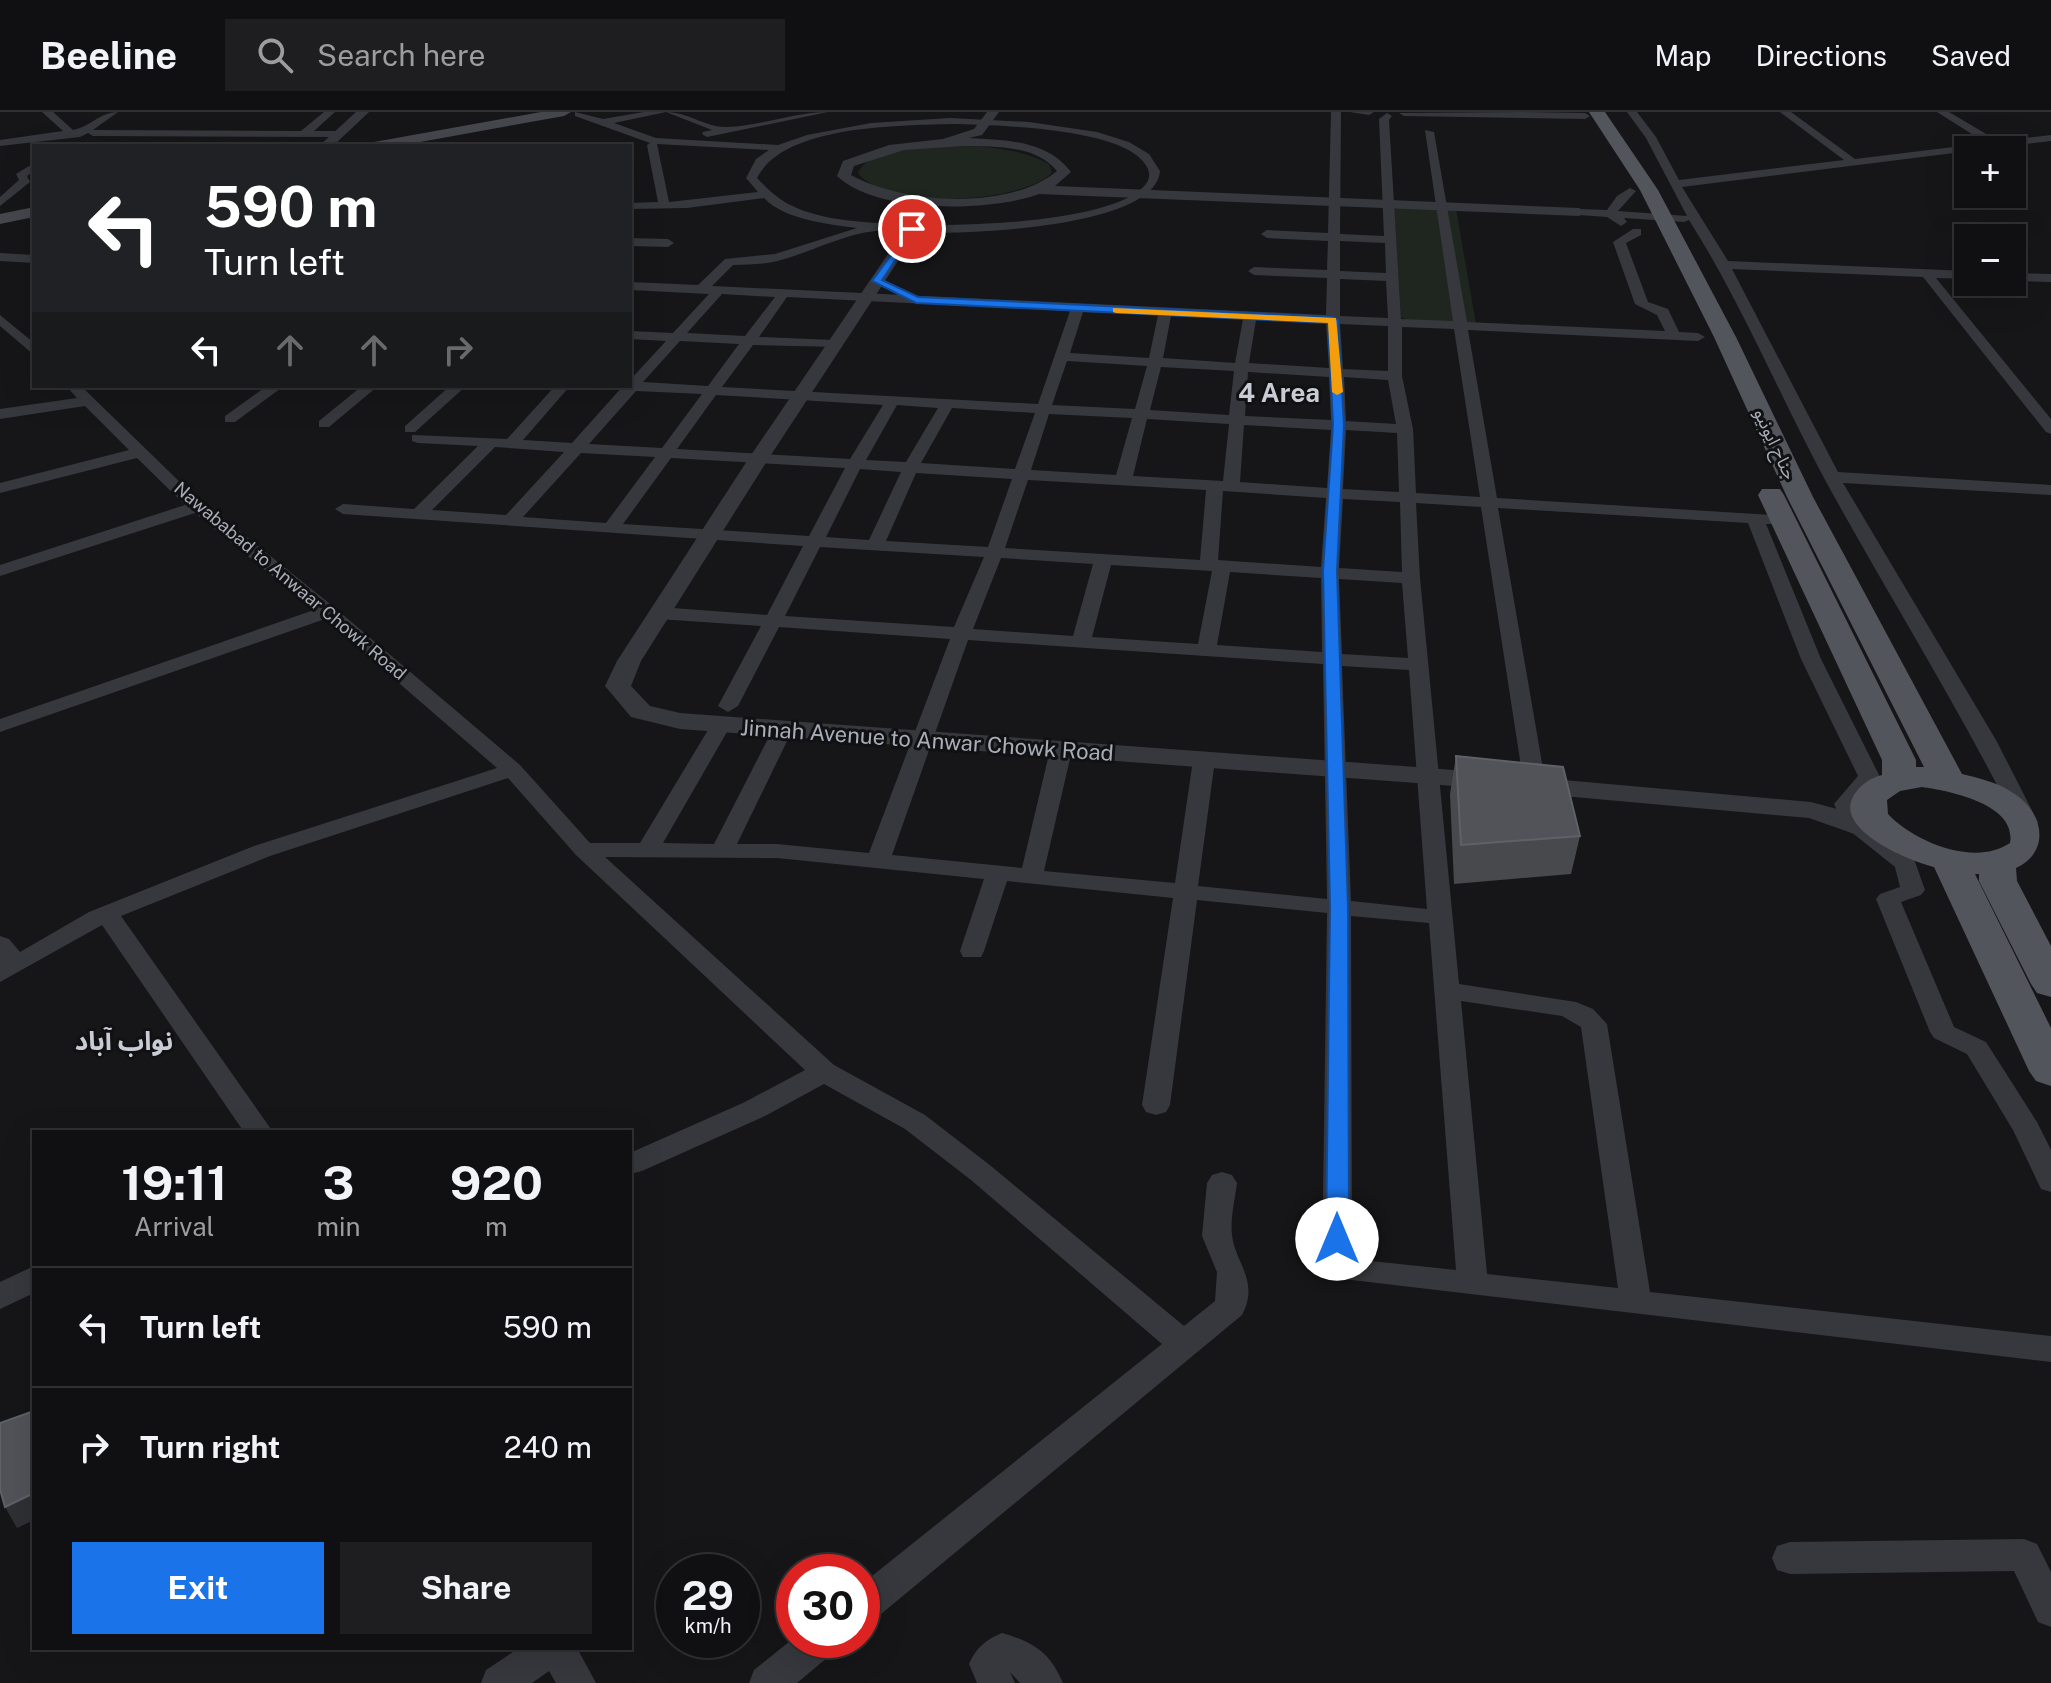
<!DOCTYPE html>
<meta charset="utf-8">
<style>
body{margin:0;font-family:"Public Sans","Noto Sans Arabic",sans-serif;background:#1e1e20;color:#f1f3f6;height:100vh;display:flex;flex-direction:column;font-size:30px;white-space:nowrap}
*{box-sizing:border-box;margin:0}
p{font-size:26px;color:#9c9d9f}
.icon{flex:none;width:44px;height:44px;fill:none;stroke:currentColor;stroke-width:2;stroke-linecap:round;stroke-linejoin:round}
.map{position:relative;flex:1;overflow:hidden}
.details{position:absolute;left:32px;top:1018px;width:600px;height:520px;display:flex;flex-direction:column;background:#101012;border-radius:0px;box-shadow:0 8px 32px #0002,0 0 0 2px #303032}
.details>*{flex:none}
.hud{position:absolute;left:32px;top:32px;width:600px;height:244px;border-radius:0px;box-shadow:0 8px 32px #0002,0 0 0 2px #303032;background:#202124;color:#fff;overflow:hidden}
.tools{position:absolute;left:1954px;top:24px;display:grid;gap:16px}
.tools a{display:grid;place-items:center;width:72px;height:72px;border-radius:0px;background:#101012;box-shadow:0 8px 32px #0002,0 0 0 2px #303032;font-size:40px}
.speed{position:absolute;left:656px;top:1442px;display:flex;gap:16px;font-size:40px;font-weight:700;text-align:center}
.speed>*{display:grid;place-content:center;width:104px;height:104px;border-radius:50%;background:#101012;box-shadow:0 8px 32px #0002,0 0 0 2px #303032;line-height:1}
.speed small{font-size:20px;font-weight:400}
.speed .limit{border:12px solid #d22;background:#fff;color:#111}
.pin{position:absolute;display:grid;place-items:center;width:68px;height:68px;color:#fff;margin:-34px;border:4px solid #fff;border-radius:50%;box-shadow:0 2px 8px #0007}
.me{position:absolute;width:88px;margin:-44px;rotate:0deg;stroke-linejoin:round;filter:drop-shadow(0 0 6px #0008)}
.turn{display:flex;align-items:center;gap:28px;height:168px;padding:0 40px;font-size:36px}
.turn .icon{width:104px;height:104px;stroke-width:2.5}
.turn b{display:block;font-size:56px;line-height:68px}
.lanes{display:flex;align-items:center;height:76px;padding:0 40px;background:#0003;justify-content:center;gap:40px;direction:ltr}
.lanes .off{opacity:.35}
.eta{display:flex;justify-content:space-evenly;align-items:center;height:136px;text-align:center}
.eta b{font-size:48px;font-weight:700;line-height:56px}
.button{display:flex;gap:16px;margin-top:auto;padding:16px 40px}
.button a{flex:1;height:92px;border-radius:0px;background:#1a73e8;color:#fff;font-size:32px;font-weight:700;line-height:92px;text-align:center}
.button a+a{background:#1e1e20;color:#f1f3f6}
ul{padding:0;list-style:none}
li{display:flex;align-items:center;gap:24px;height:120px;padding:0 40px;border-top:2px solid #303032}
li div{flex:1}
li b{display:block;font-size:30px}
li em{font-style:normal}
header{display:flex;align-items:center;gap:48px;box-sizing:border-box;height:112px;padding:0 40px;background:#101012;border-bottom:2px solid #303032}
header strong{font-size:38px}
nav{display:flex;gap:44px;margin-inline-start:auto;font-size:28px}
.search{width:560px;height:72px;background:#1e1e20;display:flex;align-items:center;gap:20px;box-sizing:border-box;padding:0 28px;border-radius:0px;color:#9c9d9f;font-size:30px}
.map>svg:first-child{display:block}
.green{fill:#1e261f}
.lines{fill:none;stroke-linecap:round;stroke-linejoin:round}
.minor{fill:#37383d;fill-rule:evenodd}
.tertiary{fill:#37383d;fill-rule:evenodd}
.secondary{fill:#45474d;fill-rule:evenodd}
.primary{fill:#53555c;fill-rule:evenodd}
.wall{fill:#47494d}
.shaded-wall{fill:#2f3033}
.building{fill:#525359;stroke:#5f6168;stroke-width:2}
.route{fill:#1a73e8;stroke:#114b97;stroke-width:2}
.slow{fill:#f59e0b}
.labels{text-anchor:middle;stroke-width:6;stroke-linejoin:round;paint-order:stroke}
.far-street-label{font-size:18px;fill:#a8adb8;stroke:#111113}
.street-label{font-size:22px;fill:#a8adb8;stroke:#111113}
.far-district-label{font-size:26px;font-weight:bold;fill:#c9ccd4;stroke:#111113}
.quarter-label{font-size:26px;font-weight:bold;fill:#c9ccd4;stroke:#111113}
</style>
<header>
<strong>Beeline</strong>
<div class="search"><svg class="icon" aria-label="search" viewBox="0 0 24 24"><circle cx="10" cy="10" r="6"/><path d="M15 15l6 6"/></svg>Search here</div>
<nav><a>Map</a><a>Directions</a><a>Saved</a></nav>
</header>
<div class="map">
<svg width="2051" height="1571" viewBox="0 0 2051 1571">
<rect width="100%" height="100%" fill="#161618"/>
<path class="green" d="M 939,34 C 978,34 1015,34 1049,52 L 1052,61 C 1019,92 887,99 858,61 C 869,36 916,37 939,34 Z
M 1402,94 L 1456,97 L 1476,212 L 1412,210 L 1401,205 L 1394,97 Z"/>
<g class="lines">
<path class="minor" d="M 42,0 L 53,0 L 73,18 C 90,15 100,0 118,0 L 93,18 L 301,19 L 324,0 L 335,0 L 314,19 L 338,19 L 343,22 L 338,25 L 93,24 L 88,21 L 80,25 L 0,34 L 0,28 L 63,19 Z
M 575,0 L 603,7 L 644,0 L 666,0 L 614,11 L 656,26 L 778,33 L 807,23 L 871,11 L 950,6 L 1029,10 L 1097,20 L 1129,30 L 1149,42 L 1160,59 C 1156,114 979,121 936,121 C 916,121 894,117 875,119 C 844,122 811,140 781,148 C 766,153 748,152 733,153 L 712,174 L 1326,203 L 1327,166 L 1254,163 L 1248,159 L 1254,155 L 1327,158 L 1328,129 L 1267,126 L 1261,122 L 1267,118 L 1328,121 L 1331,0 L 1341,0 L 1340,122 L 1384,124 L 1379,7 L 1387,1 L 1392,4 L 1389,8 L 1401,207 L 1453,209 L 1425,18 L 1434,20 L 1467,210 L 1665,219 L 1657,203 L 1635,192 L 1613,130 L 1633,117 L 1641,117 L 1641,123 L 1626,131 L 1648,190 L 1668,197 L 1679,220 L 1698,221 L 1705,225 L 1698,229 L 1468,218 L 1497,386 L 1789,404 L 1792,408 L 1789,412 L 1766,412 L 1821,547 L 1880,665 L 1856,693 L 1863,707 L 1914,747 L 1925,778 L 1921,783 L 1901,790 L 1954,915 L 1986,930 L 2037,1010 L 2051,1038 L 2051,1080 L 2041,1077 L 2013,1018 L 1967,942 L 1934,926 L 1930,920 L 1876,787 L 1880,782 L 1900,775 L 1895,755 L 1845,715 L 1834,692 L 1858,664 L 1801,547 L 1748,411 L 1498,396 L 1546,674 L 1535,681 L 1524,674 L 1481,395 L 1416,391 L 1420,466 L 1459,872 L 1576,890 L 1593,897 L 1607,912 L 1650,1180 L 2051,1224 L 2051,1250 L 1326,1165 L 1322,1157 L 1327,801 L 1197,788 L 1170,993 L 1166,1000 L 1156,1003 L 1146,1000 L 1142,993 L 1173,786 L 1007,769 L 984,839 L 981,845 L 963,845 L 960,839 L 984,767 L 777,746 L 605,745 L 834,953 L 925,1003 L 991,1054 L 1184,1214 L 1215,1189 L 1217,1160 L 1202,1124 L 1207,1071 L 1212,1063 L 1222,1060 L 1232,1063 L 1237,1071 C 1235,1087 1230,1107 1232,1123 C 1235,1151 1260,1169 1242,1203 L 875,1507 L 862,1512 L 862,1472 L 1162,1232 L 971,1068 L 905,1017 L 824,972 L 765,1004 L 642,1059 L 630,1062 L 630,1041 L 745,990 L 805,958 L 576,743 L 508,666 L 270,744 L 121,804 L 273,1020 L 244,1020 L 102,813 L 0,870 L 0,824 L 9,827 L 20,840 L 89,800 L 254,734 L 497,656 L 325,507 L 0,620 L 0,607 L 314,498 L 195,401 L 0,464 L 0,453 L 185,393 L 137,346 L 0,381 L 0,371 L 129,338 L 85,294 L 0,307 L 0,297 L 77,286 L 66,274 L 81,274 L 187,377 L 335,496 L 520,653 L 590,731 L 640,731 L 711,613 L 721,607 L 731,613 L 663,731 L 714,732 L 773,617 L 783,611 L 793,617 L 737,732 L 777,732 L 869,741 L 950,527 L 779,515 L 738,594 L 728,600 L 718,594 L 761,514 L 659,507 L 650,501 L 659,495 L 767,503 L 803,434 L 343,402 L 335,397 L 343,392 L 414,397 L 478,334 L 418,331 L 412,329 L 412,323 L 507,327 L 555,274 L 570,274 L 523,328 L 572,331 L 623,274 L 630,274 L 630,268 L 666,229 L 630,227 L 630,219 L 673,221 L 709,182 L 630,178 L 630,170 L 698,173 L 725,147 L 775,142 L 857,116 C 828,112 785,108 764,86 L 687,96 L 630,97 L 630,91 L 658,90 L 647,33 L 650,31 L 575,4 ZM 950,12 C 992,13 1127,15 1147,55 C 1150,61 1150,66 1146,72 C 1109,120 874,119 818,103 C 789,95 777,87 757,66 C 784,13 896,14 950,12 ZM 657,32 L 769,38 L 756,47 L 746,66 L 758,80 L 669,90 ZM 1340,129 L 1385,131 L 1386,161 L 1340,159 ZM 1340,167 L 1386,169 L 1388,206 L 1340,204 ZM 722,182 L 775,185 L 745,224 L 687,221 ZM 787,185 L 1070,199 L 1038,292 L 722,275 L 753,233 L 839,235 L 841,232 L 834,228 L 759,225 ZM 1083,200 L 1158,203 L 1149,246 L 1070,241 ZM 1171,204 L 1243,207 L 1235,251 L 1163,246 ZM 1256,208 L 1326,211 L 1329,256 L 1249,251 ZM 1340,212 L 1388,214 L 1388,259 L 1343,257 ZM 1402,215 L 1454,217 L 1480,385 L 1416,381 L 1413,317 L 1402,264 ZM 680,229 L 739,232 L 708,274 L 643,270 ZM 1067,249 L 1147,254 L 1135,297 L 1052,293 ZM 1161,255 L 1234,259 L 1229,303 L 1150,298 ZM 1248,260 L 1329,265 L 1331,308 L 1245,304 ZM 1344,265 L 1388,268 L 1396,312 L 1346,309 ZM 636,279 L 702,282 L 662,336 L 589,332 ZM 716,283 L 883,293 L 850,347 L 677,337 ZM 897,293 L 938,296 L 906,350 L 866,348 ZM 952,296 L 1035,301 L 1015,357 L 921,351 ZM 1049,302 L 1132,306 L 1116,363 L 1031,358 ZM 1147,307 L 1229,312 L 1223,369 L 1133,364 ZM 1244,313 L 1331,318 L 1327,376 L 1240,370 ZM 1346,318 L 1397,321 L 1399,380 L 1343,377 ZM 495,335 L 564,340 L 506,403 L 432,398 ZM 581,341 L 655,345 L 606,411 L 523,405 ZM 671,346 L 845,356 L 809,424 L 623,412 ZM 860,357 L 901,360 L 869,428 L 826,425 ZM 916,361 L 1012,367 L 988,435 L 886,429 ZM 1028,368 L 1206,378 L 1200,448 L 1005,436 ZM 1223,379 L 1326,386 L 1321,455 L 1218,448 ZM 1343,387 L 1400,390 L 1402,460 L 1339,456 ZM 820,435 L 984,445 L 954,515 L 785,504 ZM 1001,446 L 1093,452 L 1073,524 L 973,517 ZM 1111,453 L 1212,459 L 1198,532 L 1092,525 ZM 1230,460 L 1321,466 L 1322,540 L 1217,533 ZM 1339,467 L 1402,471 L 1408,546 L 1342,542 ZM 968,528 L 1323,552 L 1327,787 L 1198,774 L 1215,648 L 1204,642 L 1193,648 L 1175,771 L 1044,759 L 1072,638 L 1061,632 L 1050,638 L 1022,756 L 892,743 ZM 1342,554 L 1409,558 L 1427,797 L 1351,789 ZM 1351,804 L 1429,811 L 1456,1158 L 1352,1147 ZM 1461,889 L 1562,904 L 1581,915 L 1618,1176 L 1487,1162 Z
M 666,0 C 688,0 707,16 727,15 C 761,14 794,0 828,0 L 707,25 L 702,22 L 703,20 L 712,18 Z
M 1350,0 L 1374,0 L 1369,3 Z
M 1520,0 L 1585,1 L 1590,4 L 1585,7 L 1404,4 L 1399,1 Z
M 1627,0 L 1637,0 L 1656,25 L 1679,68 L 1844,48 L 1780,0 L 1791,0 L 1855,47 L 1986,31 L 1937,0 L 1949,0 L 1998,29 L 2051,23 L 2051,29 L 1682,75 L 1728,149 L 1968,159 L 1968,167 L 1936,166 L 2051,307 L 2051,322 L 2046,320 L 1923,165 L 1732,157 L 1838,360 L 2051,373 L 2051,383 L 1843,371 L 1996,628 L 2038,710 L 2035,715 L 2019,715 L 2016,710 C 1957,592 1887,481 1824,366 C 1778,280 1741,190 1689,108 L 1684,110 L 1624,106 L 1627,110 L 1621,114 L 1607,105 L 1579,103 L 1573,100 L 1579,97 L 1607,98 L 1617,84 L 1630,76 L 1636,79 L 1618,99 L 1687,104 L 1646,26 Z
M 34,51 L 34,59 L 27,64 L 30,70 L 0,94 L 0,85 L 19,68 L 16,62 Z
M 630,126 L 668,127 L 674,131 L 668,135 L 630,134 Z
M 0,141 L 34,143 L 34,151 L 0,149 Z
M 2012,161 L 2051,162 L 2051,170 L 2012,169 Z
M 0,203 L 34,231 L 34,243 L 0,214 Z
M 267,274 L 284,274 L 235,310 L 225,310 L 225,304 Z
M 362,274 L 378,274 L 329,315 L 319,315 L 319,309 Z
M 450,274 L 466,274 L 415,320 L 405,320 L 405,314 Z
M 34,1154 L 34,1181 L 0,1197 L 0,1170 Z
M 2024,1427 L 2037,1432 L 2051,1460 L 2051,1515 L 2038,1510 L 2014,1459 L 1790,1462 L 1777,1458 L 1772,1446 L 1777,1434 L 1790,1430 Z
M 1002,1521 C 1033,1530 1050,1540 1063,1571 L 1020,1571 L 1010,1560 L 1015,1571 L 977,1571 L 969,1552 C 976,1536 985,1528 1002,1521 Z
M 794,1526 L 840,1528 L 834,1540 L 797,1571 L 749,1571 L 754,1558 Z
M 519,1536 L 577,1536 L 596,1571 L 556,1571 L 549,1559 L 532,1571 L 481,1571 L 486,1558 Z"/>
<path class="tertiary" d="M 356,0 L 369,0 L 333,34 L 319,34 Z
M 987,0 L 999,0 L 982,23 L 969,26 C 1005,28 1047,28 1071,60 L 1055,74 L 1579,96 L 1586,100 L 1579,104 L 1039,82 C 990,100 877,102 837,64 L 843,49 L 889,33 L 943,27 L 974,17 ZM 962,34 C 993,35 1035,32 1057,59 C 1009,99 903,92 851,63 L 854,54 L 904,38 Z
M 919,96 L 926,100 L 919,117 L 767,349 L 641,549 L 631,574 L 650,594 L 680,601 L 1430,656 L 1811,690 L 1863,704 L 1904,721 L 1908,727 L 1904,733 L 1894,736 L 1809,706 L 1430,672 L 680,617 L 631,605 L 605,574 L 617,549 L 747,349 L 905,117 L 912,100 Z"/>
<path class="secondary" d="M 541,0 L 571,0 L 564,4 L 398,34 L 367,34 L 374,30 Z
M 34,95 L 34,105 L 0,112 L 0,102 Z"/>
<path class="primary" d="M 1589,0 L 1605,0 L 1658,78 L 1736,225 L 1813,385 L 1962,662 C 1978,666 1996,670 2010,679 C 2045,699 2051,740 2016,756 L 2017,769 L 2051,834 L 2051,885 L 2037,881 L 2031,872 L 1979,769 L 1979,762 L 1975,762 L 2051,916 L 2051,974 L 2036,969 L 2029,959 L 1934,755 C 1909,749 1828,716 1856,680 C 1863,671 1871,666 1882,663 L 1882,648 L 1758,383 L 1762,377 L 1780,377 L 1784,383 L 1916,648 L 1916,655 L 1924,655 L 1787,385 L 1714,225 L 1640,78 ZM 1922,675 C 1950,679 2017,692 2010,731 C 1975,755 1914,730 1888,702 L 1887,688 L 1900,679 Z"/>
</g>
<path class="wall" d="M 1456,644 L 1580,724 L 1571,762 L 1454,772 L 1450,682 Z"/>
<path class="shaded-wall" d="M 34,1381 L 34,1408 L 17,1416 L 5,1395 Z"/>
<path class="building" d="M 1456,644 L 1563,655 L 1580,724 L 1461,733 Z
M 34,1299 L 34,1381 L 5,1395 L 0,1377 L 0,1311 Z"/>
<path class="route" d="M 912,115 L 916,117 L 882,168 L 918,185 L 1333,205 L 1338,208 L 1344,313 L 1337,459 L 1348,795 L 1349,1127 L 1345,1133 L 1337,1135 L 1329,1133 L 1326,1127 L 1330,795 L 1323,459 L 1333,313 L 1328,211 L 916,191 L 872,169 Z"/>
<path class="slow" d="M 1113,196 L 1336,206 L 1343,280 L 1337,283 L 1332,280 L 1328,211 L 1116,201 L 1113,200 Z"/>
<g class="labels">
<g class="far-street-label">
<text transform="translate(1775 332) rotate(65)" y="6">جناح ایونیو</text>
<text transform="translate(290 469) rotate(40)" y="6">Nawababad to Anwaar Chowk Road</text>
</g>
<g class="street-label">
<text transform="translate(927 628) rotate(4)" y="8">Jinnah Avenue to Anwar Chowk Road</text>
</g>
<g class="far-district-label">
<text x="1279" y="290">4 Area</text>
</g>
<g class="quarter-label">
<text x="124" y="938">نواب آباد</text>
</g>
</g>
</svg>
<div class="tools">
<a>+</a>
<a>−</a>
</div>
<div class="speed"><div>29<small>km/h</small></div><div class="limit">30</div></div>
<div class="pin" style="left:912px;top:117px;background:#d93025"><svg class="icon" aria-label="arrive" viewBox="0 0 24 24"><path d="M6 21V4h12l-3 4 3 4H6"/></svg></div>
<svg class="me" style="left:1337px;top:1127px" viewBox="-20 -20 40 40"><circle r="19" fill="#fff"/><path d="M0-13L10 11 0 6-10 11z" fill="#1a73e8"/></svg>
<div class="hud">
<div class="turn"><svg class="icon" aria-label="left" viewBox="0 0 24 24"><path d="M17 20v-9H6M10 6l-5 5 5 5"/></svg><div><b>590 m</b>Turn left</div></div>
<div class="lanes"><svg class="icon" aria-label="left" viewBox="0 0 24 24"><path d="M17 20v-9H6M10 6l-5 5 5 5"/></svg><svg class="icon off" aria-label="ahead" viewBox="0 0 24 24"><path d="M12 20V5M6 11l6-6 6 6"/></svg><svg class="icon off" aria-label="ahead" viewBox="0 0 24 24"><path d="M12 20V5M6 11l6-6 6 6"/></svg><svg class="icon off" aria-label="right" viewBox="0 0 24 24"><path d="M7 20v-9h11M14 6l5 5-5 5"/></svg></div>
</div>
<section class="details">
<div class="eta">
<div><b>19:11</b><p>Arrival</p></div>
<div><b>3</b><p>min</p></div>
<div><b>920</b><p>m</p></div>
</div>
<ul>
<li><svg class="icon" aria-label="left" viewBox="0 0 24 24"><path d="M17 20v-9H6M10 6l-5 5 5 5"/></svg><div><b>Turn left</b></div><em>590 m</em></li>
<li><svg class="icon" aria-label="right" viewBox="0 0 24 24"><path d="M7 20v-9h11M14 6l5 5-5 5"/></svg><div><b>Turn right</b></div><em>240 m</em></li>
</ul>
<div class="button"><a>Exit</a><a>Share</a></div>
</section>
</div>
